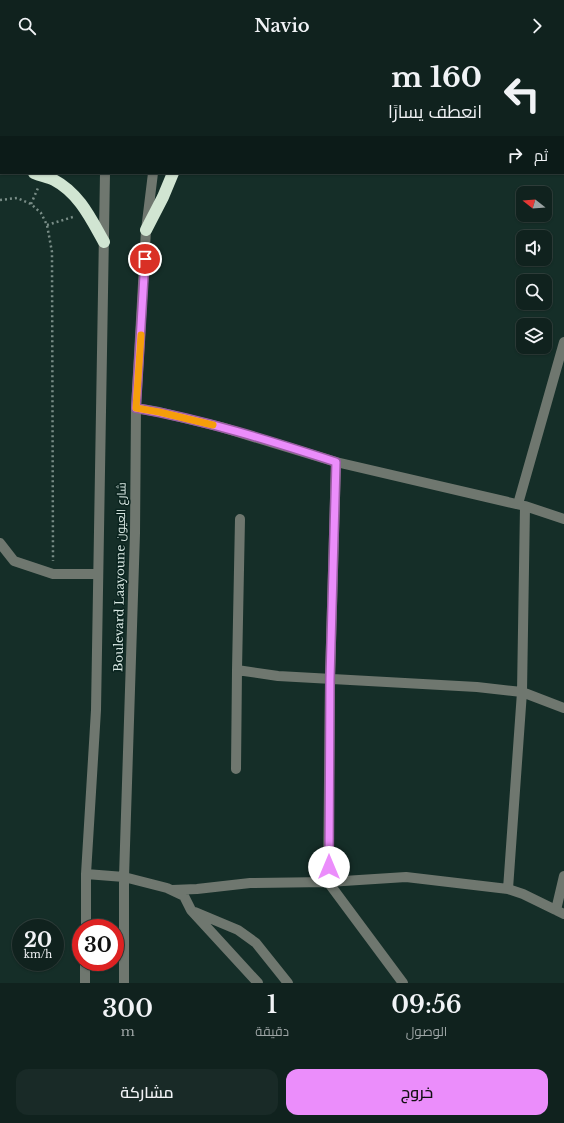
<!DOCTYPE html>
<html lang="ar">
<meta charset="utf-8">
<style>
body{margin:0;font-family:"Libre Baskerville",Cairo,serif;background:#192a27;color:#f1f3f6;direction:rtl;height:100vh;display:flex;flex-direction:column;font-size:15px;white-space:nowrap}
*{box-sizing:border-box;margin:0}
p{font-size:13px;color:#9ca4a4}
.icon{flex:none;width:22px;height:22px;fill:none;stroke:currentColor;stroke-width:2;stroke-linecap:round;stroke-linejoin:round}
.map{position:relative;height:931px;overflow:hidden;direction:ltr}
.sheet{display:flex;flex-direction:column;background:#10221e;flex:1}
.sheet>*{flex:none}
.guide{position:absolute;left:0px;top:0px;width:564px;height:122px;box-shadow:0 1px 3px #0004,0 0 0 1px #303f3c;direction:rtl;background:#10221e;color:#f1f3f6;overflow:hidden}
.needle{width:26px;rotate:287deg}
.tools{position:absolute;left:516px;top:134px;display:grid;gap:8px}
.tools a{display:grid;place-items:center;width:36px;height:36px;border-radius:8px;background:#10221e;box-shadow:0 1px 3px #0004,0 0 0 1px #303f3c;font-size:20px}
.speed{position:absolute;left:12px;top:867px;display:flex;gap:8px;font-size:20px;font-weight:700;text-align:center}
.speed>*{display:grid;place-content:center;width:52px;height:52px;border-radius:50%;background:#10221e;box-shadow:0 1px 3px #0004,0 0 0 1px #303f3c;line-height:1}
.speed small{font-size:10px;font-weight:400}
.speed .limit{border:6px solid #d22;background:#fff;color:#111}
.pin{position:absolute;display:grid;place-items:center;width:34px;height:34px;color:#fff;margin:-17px;border:2px solid #fff;border-radius:50%;box-shadow:0 1px 4px #0007}
.me{position:absolute;width:44px;margin:-22px;rotate:0deg;stroke-linejoin:round;filter:drop-shadow(0 0 3px #0008)}
.turn{display:flex;align-items:center;gap:14px;height:84px;padding:0 16px;font-size:18px}
.turn .icon{width:52px;height:52px;stroke-width:2.5}
.turn b{display:block;font-size:28px;line-height:34px}
.then{display:flex;align-items:center;height:38px;padding:0 16px;background:#0003;gap:8px;font-size:15px}
.eta{display:flex;justify-content:space-evenly;align-items:center;height:68px;text-align:center}
.eta b{font-size:24px;font-weight:600;line-height:28px}
.button{display:flex;gap:8px;margin-top:auto;padding:8px 16px}
.button a{flex:1;height:46px;border-radius:12px;background:#eb8dfb;color:#111;font-size:16px;font-weight:600;line-height:46px;text-align:center}
.button a+a{background:#192a27;color:#f1f3f6}
header{display:flex;justify-content:space-between;align-items:center;height:52px;padding:0 16px;background:#10221e;font-size:18px;font-weight:600}
.map>svg:first-child{display:block}
.lines{fill:none;stroke-linecap:round;stroke-linejoin:round}
.path{stroke:#798d87;stroke-width:2.5;stroke-dasharray:2 3;stroke-linecap:butt}
.minor{stroke:#6f776f;stroke-width:10}
.highway{stroke:#d1e5d2;stroke-width:12}
.route-casing{stroke:#995ca3;stroke-width:10}
.route{stroke:#eb8dfb;stroke-width:7}
.slow{stroke:#f59e0b;stroke-width:7}
.labels{text-anchor:middle;stroke-width:3;stroke-linejoin:round;paint-order:stroke}
.street-label{font-size:12px;fill:#d8e7e2;stroke:#0a241f}
</style>
<header><svg class="icon" aria-label="forward" viewBox="0 0 24 24"><path d="M9 5l7 7-7 7"/></svg>Navio<svg class="icon" aria-label="search" viewBox="0 0 24 24"><circle cx="10" cy="10" r="6"/><path d="M15 15l6 6"/></svg></header>
<div class="map">
<svg width="564" height="931" viewBox="0 0 564 931">
<rect width="100%" height="100%" fill="#152e28"/>
<g class="lines">
<path class="path" d="M 15,1 L 16,0
M 0,21 L 1,19
M 0,148 L 17,146 L 31,152 L 41,161 L 47,173 L 52,200 L 53,509
M 31,152 L 38,136
M 47,173 L 73,165"/>
<path class="minor" d="M 563,68 L 564,68
M 136,356 L 159,360 L 221,375 L 336,410 L 525,454 L 564,467
M 336,410 L 330,627 L 328,830 L 403,931
M 518,452 L 564,290
M 0,491 L 14,509 L 53,522 L 98,522
M 237,618 L 278,624 L 477,635 L 522,640 L 564,656
M 236,717 L 237,618 L 240,467
M 86,822 L 124,825 L 167,836 L 184,844 L 191,858 L 258,931
M 508,837 L 522,640 L 525,454
M 172,838 L 197,837 L 250,831 L 328,830 L 406,825 L 508,837 L 523,842 L 564,862
M 556,858 L 564,824
M 195,860 L 238,878 L 256,891 L 288,931
M 86,876 L 86,822 L 96,658 L 105,121
M 85,931 L 85,910
M 124,931 L 124,825 L 135,481 L 136,356 L 146,178 L 153,121"/>
<path class="highway" d="M 193,0 L 193,1
M 44,1 L 44,0
M 72,1 L 72,0
M 211,1 L 212,0
M 248,1 L 249,0
M 0,52 L 1,51
M 0,70 L 1,69
M 0,116 L 1,116
M 34,121 C 41,124 48,125 54,128 C 79,141 91,167 104,190
M 146,178 L 163,145 L 173,121"/>
</g>
<g class="lines">
<defs>
<path id="route" d="M 145,207 L 136,356 C 205,368 271,389 336,410 L 330,627 L 329,815"/>
</defs>
<use href="#route" class="route-casing"/>
<use href="#route" class="route"/>
<path class="slow" d="M 141,283 L 136,356 L 159,360 L 213,373"/>
</g>
<g class="labels">
<g class="street-label">
<text transform="translate(120 525) rotate(-89)" y="4">Boulevard Laayoune شارع العيون</text>
</g>
</g>
</svg>
<div class="tools">
<a><svg class="needle" viewBox="-14 -14 28 28"><path d="M0-13l5 13h-10z" fill="#e53935"/><path d="M0 13l5-13h-10z" fill="#9ca4a4"/></svg></a>
<a><svg class="icon" aria-label="sound" viewBox="0 0 24 24"><path d="M4 9h4l5-4v14l-5-4H4zM17 9q2 3 0 6"/></svg></a>
<a><svg class="icon" aria-label="search" viewBox="0 0 24 24"><circle cx="10" cy="10" r="6"/><path d="M15 15l6 6"/></svg></a>
<a><svg class="icon" aria-label="layers" viewBox="0 0 24 24"><path d="M12 4l9 5-9 5-9-5zM3 14l9 5 9-5"/></svg></a>
</div>
<div class="speed"><div>20<small>km/h</small></div><div class="limit">30</div></div>
<div class="pin" style="left:145px;top:207px;background:#d93025"><svg class="icon" aria-label="arrive" viewBox="0 0 24 24"><path d="M6 21V4h12l-3 4 3 4H6"/></svg></div>
<svg class="me" style="left:329px;top:815px" viewBox="-20 -20 40 40"><circle r="19" fill="#fff"/><path d="M0-13L10 11 0 6-10 11z" fill="#eb8dfb"/></svg>
<div class="guide">
<div class="turn"><svg class="icon" aria-label="left" viewBox="0 0 24 24"><path d="M17 20v-9H6M10 6l-5 5 5 5"/></svg><div><b>160 m</b>انعطف يسارًا</div></div>
<div class="then">ثم<svg class="icon" aria-label="right" viewBox="0 0 24 24"><path d="M7 20v-9h11M14 6l5 5-5 5"/></svg></div>
</div>
</div>
<section class="sheet">
<div class="eta">
<div><b>09:56</b><p>الوصول</p></div>
<div><b>1</b><p>دقيقة</p></div>
<div><b>300</b><p>m</p></div>
</div>
<div class="button"><a>خروج</a><a>مشاركة</a></div>
</section>
